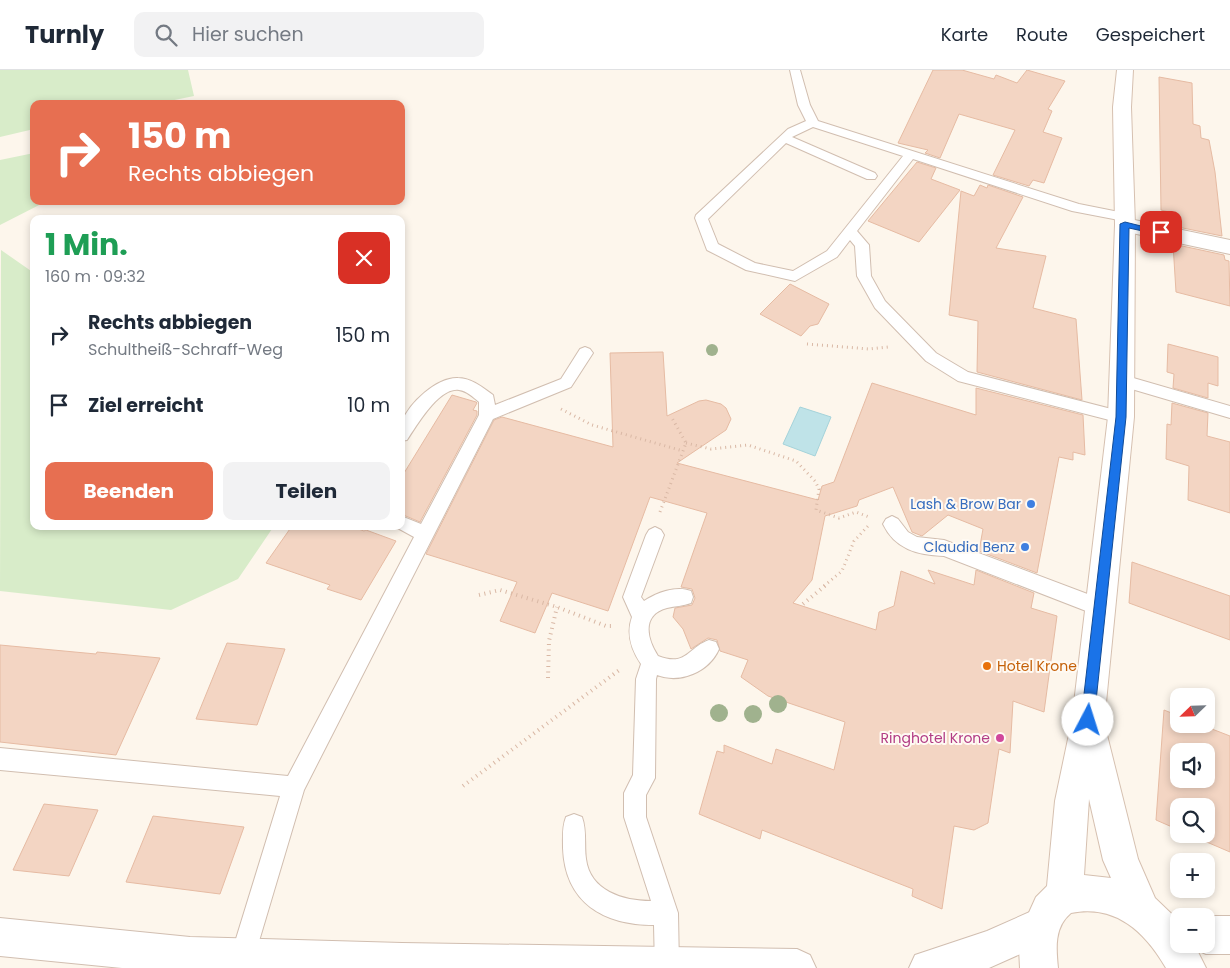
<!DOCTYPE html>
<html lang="de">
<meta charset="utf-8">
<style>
body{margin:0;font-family:Poppins,sans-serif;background:#f2f2f3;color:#1f2937;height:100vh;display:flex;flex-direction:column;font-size:19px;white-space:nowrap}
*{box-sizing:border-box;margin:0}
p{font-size:16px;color:#747a83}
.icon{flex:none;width:28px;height:28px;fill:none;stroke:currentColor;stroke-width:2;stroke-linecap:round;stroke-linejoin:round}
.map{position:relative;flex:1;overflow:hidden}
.drawer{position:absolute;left:30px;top:145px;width:375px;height:315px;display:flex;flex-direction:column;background:#fff;border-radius:10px;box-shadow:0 2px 8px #0003}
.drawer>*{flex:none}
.banner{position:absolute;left:30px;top:30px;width:375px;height:105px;border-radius:10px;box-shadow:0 2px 8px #0003;background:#e76f51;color:#fff;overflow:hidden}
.needle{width:32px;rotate:247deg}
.fabs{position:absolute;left:1170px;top:618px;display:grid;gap:10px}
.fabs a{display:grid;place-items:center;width:45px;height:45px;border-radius:10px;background:#fff;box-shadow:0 2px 8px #0003;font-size:25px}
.pin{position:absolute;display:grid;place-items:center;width:42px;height:42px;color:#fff;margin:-21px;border-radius:10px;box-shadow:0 2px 8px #0006}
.me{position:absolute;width:55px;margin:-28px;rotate:5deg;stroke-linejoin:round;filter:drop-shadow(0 0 4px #0008)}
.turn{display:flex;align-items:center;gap:18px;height:105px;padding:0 15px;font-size:22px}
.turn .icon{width:65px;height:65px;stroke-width:2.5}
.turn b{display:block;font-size:35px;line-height:42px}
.round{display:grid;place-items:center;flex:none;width:52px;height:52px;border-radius:10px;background:#f2f2f3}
.summary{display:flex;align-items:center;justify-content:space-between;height:85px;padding:0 15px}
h1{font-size:30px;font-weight:700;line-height:38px;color:#1e9e55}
.cta{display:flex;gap:10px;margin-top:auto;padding:10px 15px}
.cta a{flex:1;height:58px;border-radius:10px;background:#e76f51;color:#fff;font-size:20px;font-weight:700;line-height:58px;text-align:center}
.cta a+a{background:#f2f2f3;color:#1f2937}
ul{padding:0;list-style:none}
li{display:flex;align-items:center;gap:15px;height:70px;padding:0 15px}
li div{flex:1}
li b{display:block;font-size:19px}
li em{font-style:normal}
header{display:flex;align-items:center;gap:30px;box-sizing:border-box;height:70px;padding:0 25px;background:#fff;border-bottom:1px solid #e0e1e3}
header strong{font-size:24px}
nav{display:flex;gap:28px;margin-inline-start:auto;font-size:18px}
.search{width:350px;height:45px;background:#f2f2f3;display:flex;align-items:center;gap:12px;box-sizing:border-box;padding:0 18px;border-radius:10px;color:#747a83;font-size:19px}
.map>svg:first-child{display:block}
.green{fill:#d8ecc9}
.water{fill:#bfe3e8;stroke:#a5d3da}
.building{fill:#f3d5c3;stroke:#e6bba3;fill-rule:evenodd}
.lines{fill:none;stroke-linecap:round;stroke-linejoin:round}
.service-casing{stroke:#d1beb0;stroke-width:2}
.minor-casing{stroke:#d1beb0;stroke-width:2}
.tertiary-casing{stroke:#d1beb0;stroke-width:2}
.secondary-casing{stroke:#d6c0b0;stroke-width:2}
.path-far1{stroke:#d9b8a5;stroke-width:3;stroke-dasharray:1 4;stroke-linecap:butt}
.path{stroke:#d9b8a5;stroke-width:4;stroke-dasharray:1 4.5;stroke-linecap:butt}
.service{fill:#fff;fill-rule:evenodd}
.minor{fill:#fff;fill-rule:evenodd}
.tertiary{fill:#fff;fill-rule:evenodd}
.secondary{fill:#fff;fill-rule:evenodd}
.tree{fill:#a0b28e}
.route{fill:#1a73e8;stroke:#114b97}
.shop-dot{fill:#3f7fe0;stroke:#fffaf3;stroke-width:2}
.food-dot{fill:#e8710a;stroke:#fffaf3;stroke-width:2}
.hotel-dot{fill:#d1479c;stroke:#fffaf3;stroke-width:2}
.labels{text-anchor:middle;stroke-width:4;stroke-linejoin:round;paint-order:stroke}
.shop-label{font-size:14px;fill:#366cbe;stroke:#fffaf3;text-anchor:end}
.food-label{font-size:14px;fill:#c56008;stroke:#fffaf3;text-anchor:start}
.hotel-label{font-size:14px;fill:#b23c85;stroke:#fffaf3;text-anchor:end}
</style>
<header>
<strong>Turnly</strong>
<div class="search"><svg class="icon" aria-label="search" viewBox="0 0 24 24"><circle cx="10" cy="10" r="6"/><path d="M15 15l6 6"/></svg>Hier suchen</div>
<nav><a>Karte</a><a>Route</a><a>Gespeichert</a></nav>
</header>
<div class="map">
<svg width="1230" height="898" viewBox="0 0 1230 898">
<rect width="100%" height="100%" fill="#fdf6ec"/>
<path class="green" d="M 0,0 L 188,0 L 194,26 L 155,34 L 34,34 L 34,59 L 0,67 Z
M 34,83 L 34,131 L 47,131 L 0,155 L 0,90 Z
M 1,180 L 34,203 L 34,456 L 274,456 L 238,509 L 171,540 L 0,521 Z"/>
<path class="water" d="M 800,337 L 831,347 L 815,386 L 783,374 Z"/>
<path class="building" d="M 933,0 L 962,0 L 994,9 L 996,5 L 1017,13 L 1027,0 L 1065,11 L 1048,39 L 1052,41 L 1043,62 L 1062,68 L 1044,113 L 1033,110 L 1029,116 L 993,105 L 1015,60 L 959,44 L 940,88 L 925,83 L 928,80 L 898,73 Z
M 1159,7 L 1192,13 L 1193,54 L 1200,56 L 1201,68 L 1209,70 L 1215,102 L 1222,166 L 1173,156 L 1173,149 L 1170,148 L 1169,142 L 1161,140 Z
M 917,92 L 936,98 L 931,109 L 960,120 L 919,172 L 868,151 Z
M 980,115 L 987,118 L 988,115 L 1023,127 L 996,178 L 1046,186 L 1033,238 L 1076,249 L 1082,330 L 977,302 L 978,251 L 949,245 L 961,121 L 974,126 Z
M 1173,174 L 1224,185 L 1225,190 L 1229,191 L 1230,236 L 1176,222 Z
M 790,214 L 829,234 L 818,254 L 810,256 L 801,266 L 760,244 Z
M 1168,274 L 1218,287 L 1218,316 L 1208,313 L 1208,328 L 1173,318 L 1174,304 L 1167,302 Z
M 663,282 L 667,346 L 699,331 L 706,330 L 721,334 L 726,338 L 731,349 L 726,360 L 677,393 L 818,430 L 822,416 L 834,412 L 872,313 L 976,345 L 976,318 L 1083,345 L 1085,385 L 1073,382 L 1073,390 L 1059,387 L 1037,503 L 979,481 L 983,459 L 948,445 L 922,466 L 912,462 L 893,417 L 859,430 L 857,436 L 825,446 L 812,510 L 793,533 L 876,560 L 879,542 L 894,536 L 901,501 L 935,514 L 928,500 L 974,515 L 976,500 L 1034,523 L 1031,538 L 1057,546 L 1044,642 L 1013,631 L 1010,683 L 999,679 L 988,753 L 974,760 L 954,756 L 942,839 L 912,826 L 913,819 L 762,760 L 760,769 L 699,744 L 717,681 L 724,683 L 724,675 L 772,694 L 776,679 L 834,700 L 845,652 L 768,626 L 741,607 L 748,590 L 720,581 L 717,570 L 708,568 L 691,579 L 683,559 L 673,547 L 675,538 L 692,535 L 695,528 L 692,519 L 681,517 L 707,443 L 650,427 L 608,541 L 552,523 L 535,563 L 500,551 L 517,512 L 426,484 L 494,350 L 502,347 L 613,377 L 610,283 Z
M 452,325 L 476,332 L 477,333 L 473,340 L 477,341 L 477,345 L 420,452 L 401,444 L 401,408 Z
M 1172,333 L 1208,343 L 1207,366 L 1230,372 L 1230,443 L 1188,430 L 1189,396 L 1166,389 L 1167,354 L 1171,355 Z
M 292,456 L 350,456 L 364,461 L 366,460 L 396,471 L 361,530 L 327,519 L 330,515 L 266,493 Z
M 1132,492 L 1230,526 L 1230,570 L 1129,533 Z
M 227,573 L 285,579 L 257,655 L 196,649 Z
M 0,575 L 96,584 L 97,582 L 160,588 L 116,685 L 0,672 Z
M 1164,640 L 1179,646 L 1179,654 L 1199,654 L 1230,666 L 1230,782 L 1188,764 L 1206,764 L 1206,736 L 1179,736 L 1179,760 L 1156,750 ZM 1179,681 L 1206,681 L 1206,709 L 1179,709 Z
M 44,734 L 98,740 L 69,806 L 13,800 Z
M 153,746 L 244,757 L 220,824 L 126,812 Z"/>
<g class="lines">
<defs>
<path id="service" d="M 790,0 L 800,0 L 810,35 L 818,51 L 1079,134 L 1129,144 L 1130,147 L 1124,151 L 1072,141 L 913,89 L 857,161 L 869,175 L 871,206 L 885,231 L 936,283 L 968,302 L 1127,343 L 1129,347 L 1127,351 L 1121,353 L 958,311 L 926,291 L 875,238 L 857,206 L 855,176 L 850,170 L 837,187 L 795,211 L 746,200 L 707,180 L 695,148 L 696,145 L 788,59 L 806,51 L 798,35 ZM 813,57 L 903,86 L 827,181 L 793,201 L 755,193 L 718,174 L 708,149 L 786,73 L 867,109 L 875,109 L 877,106 L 875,103 L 792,67 Z
M 585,277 L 590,279 L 593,283 L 571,317 L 493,349 L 304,720 L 251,898 L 227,898 L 280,726 L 0,700 L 0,678 L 288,706 L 414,467 L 394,456 L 401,456 L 401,446 L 421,454 L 479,345 L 479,332 C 473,327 467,321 459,320 C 439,317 417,355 407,370 L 401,371 C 401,366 400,357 402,352 C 409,333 437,307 458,308 C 471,308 482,317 493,325 L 495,335 L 561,309 L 580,279 Z
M 1123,305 L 1230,336 L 1230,348 L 1118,315 L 1115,311 L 1118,307 Z
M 892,446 L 898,449 L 908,462 L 917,467 L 944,470 L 1106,531 L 1108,537 L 1106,543 L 1099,546 L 944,486 C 917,485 895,479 883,454 L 886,449 Z
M 655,457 L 661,460 L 664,465 L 641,527 L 644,531 C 656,523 676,515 691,521 L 693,527 L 691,533 C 683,536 675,536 667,538 C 641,545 647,569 658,586 C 687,597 687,578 709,570 L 716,572 L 719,579 C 709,602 680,614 657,605 L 656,609 L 655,708 L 646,725 L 646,747 L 678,843 L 679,898 L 655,898 L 654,855 C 604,855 565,833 563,778 C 563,767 562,757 566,747 L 574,744 L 582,747 C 587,761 584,775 586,789 C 590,821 623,831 651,831 L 624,747 L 624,723 L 633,705 L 636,609 L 641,594 C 631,579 626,564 632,547 L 623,527 L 646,465 L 649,460 Z"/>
<path id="minor" d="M 1125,148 L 1230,170 L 1230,184 L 1118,160 L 1115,155 L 1118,150 Z"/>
<path id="tertiary" d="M 1041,837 L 1054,843 L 1060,856 L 1054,869 L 989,898 L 909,898 L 915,885 L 987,861 Z
M 1206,846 L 1230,846 L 1230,884 L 1206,884 L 1193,878 L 1191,874 L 1206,874 Z
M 0,848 L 190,867 L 402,873 L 797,879 L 810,885 L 816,898 L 122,898 L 0,886 Z"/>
<path id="secondary" d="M 1117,0 L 1133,0 L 1131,37 L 1135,155 L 1134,347 L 1104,653 L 1138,789 L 1155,828 L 1179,851 L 1179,874 L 1194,874 L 1206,898 L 1166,898 C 1145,862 1116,834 1071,843 C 1054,857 1056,878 1058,898 L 1020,898 L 1019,878 L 1022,858 L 1036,827 L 1047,816 L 1055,731 L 1072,650 L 1108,347 L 1115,155 L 1113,37 ZM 1089,729 L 1103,790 L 1111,808 L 1084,805 Z"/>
</defs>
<use href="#service" class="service-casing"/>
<use href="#minor" class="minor-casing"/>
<use href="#tertiary" class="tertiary-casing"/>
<use href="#secondary" class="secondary-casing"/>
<path class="path-far1" d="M 807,274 L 869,279 L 888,277
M 561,339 L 592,355 L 683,381
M 686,373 L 711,379 L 748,375 L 796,391 L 815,411 L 819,419 L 816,440 L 839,448 L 856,442 L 869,447
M 660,442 L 686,373 L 672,348
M 824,516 L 842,501 L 854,471 L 868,456"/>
<path class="path" d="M 479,525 L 500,520 L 557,537 L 606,556 L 614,556
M 803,534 L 826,515
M 548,608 L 549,571 L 557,537
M 463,716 L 622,598"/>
<use href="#service" class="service"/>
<use href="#minor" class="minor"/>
<use href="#tertiary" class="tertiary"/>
<use href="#secondary" class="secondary"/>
</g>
<g class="tree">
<circle cx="712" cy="280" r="6"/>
<circle cx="778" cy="634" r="9"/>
<circle cx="719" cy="643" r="9"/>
<circle cx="753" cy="644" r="9"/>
</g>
<path class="route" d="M 1125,152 L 1165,162 L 1161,165 L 1129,158 L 1126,347 L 1094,650 L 1092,655 L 1088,657 L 1083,655 L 1081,650 L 1116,347 L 1120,154 Z"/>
<g class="shop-dot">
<circle cx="1031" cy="434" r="5"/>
<circle cx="1025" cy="477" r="5"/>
</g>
<circle class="food-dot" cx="987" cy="596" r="5"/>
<circle class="hotel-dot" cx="1000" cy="668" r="5"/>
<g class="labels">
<g class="shop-label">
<text x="1021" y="439">Lash &amp; Brow Bar</text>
<text x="1015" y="482">Claudia Benz</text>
</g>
<g class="food-label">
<text x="997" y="601">Hotel Krone</text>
</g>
<g class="hotel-label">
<text x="990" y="673">Ringhotel Krone</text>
</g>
</g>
</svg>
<div class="fabs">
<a><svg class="needle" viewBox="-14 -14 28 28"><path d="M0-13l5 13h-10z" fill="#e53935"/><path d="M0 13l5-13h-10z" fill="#747a83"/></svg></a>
<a><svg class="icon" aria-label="sound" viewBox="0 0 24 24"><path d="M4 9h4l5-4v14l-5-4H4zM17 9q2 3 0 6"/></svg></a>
<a><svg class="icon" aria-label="search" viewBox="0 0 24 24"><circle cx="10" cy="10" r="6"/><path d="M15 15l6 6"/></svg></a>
<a>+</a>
<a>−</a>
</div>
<div class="pin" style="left:1161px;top:162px;background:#d93025"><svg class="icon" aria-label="arrive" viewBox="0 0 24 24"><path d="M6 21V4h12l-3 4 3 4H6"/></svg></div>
<svg class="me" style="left:1088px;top:650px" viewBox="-20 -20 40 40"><circle r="19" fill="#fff"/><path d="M0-13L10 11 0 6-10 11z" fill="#1a73e8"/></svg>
<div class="banner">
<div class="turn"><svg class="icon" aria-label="right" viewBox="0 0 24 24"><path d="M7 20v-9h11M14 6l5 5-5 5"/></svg><div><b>150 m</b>Rechts abbiegen</div></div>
</div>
<section class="drawer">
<div class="summary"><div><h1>1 Min.</h1><p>160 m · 09:32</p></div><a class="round" style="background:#d93025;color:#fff"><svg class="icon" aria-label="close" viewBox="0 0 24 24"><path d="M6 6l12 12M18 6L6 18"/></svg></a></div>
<ul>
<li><svg class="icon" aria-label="right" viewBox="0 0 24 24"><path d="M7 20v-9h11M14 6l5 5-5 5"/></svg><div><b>Rechts abbiegen</b><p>Schultheiß-Schraff-Weg</p></div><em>150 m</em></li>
<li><svg class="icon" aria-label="arrive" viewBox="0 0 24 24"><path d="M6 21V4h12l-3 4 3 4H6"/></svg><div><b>Ziel erreicht</b></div><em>10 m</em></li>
</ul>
<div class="cta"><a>Beenden</a><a>Teilen</a></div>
</section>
</div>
